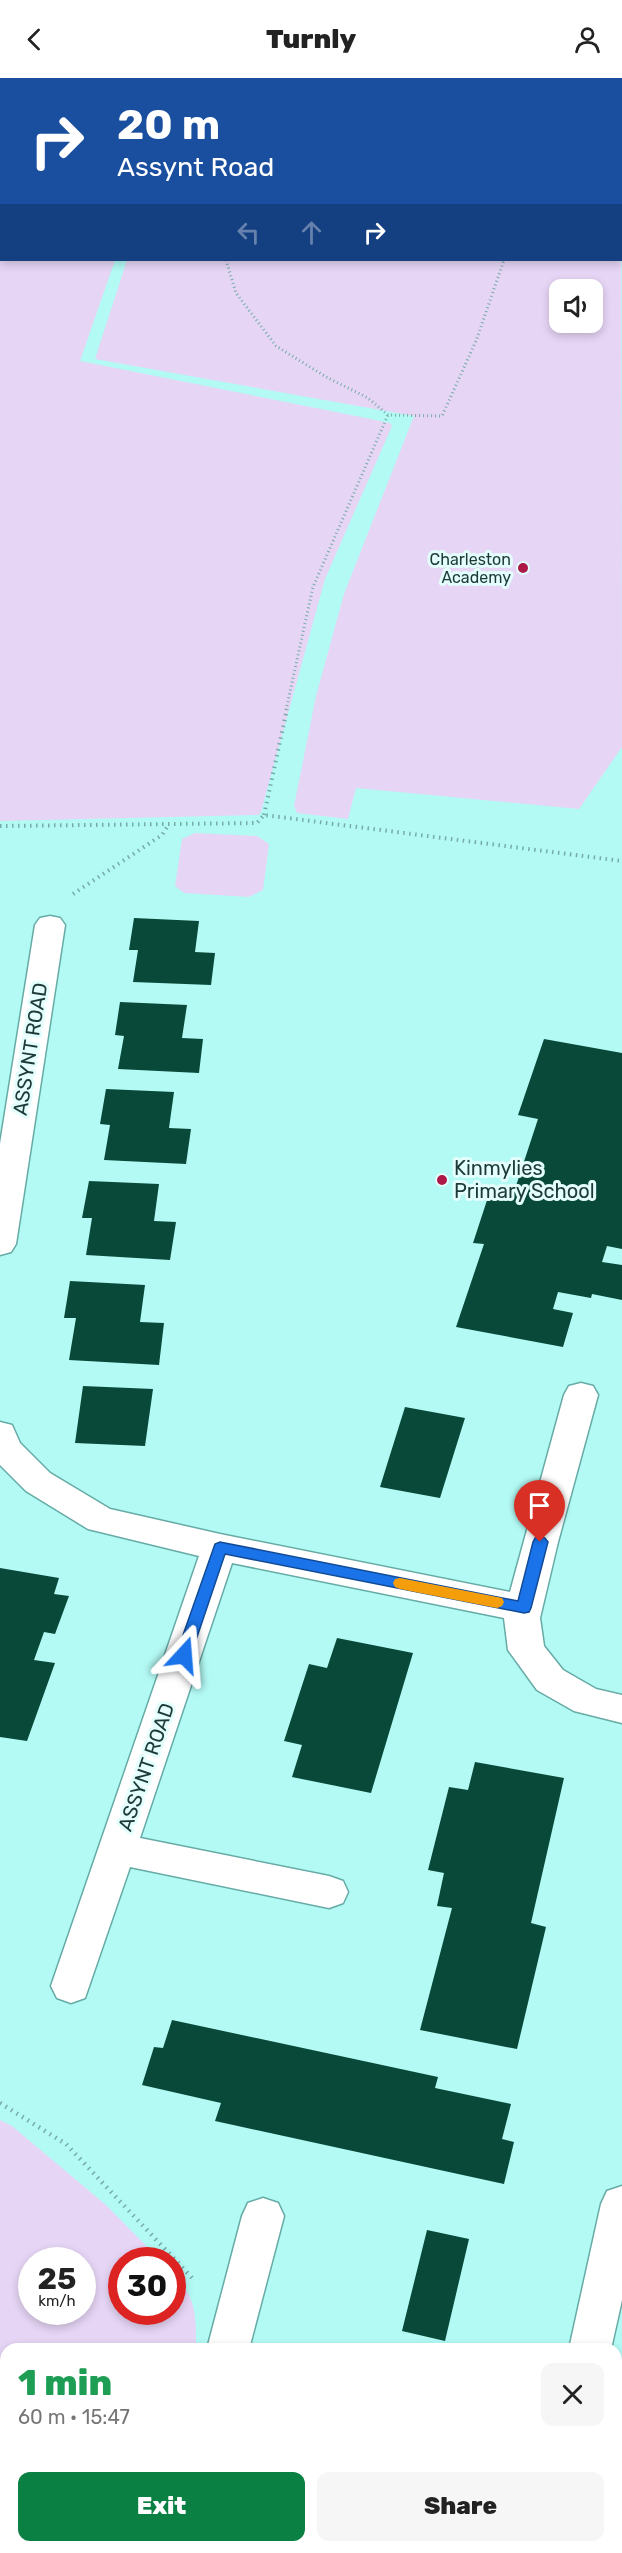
<!DOCTYPE html>
<meta charset="utf-8">
<style>
body{margin:0;font-family:Rubik,sans-serif;background:#f6f6f6;color:#222;height:100vh;display:flex;flex-direction:column;font-size:22px;white-space:nowrap}
*{box-sizing:border-box;margin:0}
p{font-size:20px;color:#767676}
.icon{flex:none;width:33px;height:33px;fill:none;stroke:currentColor;stroke-width:2;stroke-linecap:round;stroke-linejoin:round}
.map{position:relative;flex:1;overflow:hidden}
.drawer{position:absolute;left:0px;top:2265px;width:622px;height:210px;display:flex;flex-direction:column;background:#fff;border-radius:18px 18px 0 0;box-shadow:0 3px 9px #0003}
.drawer>*{flex:none}
.banner{position:absolute;left:0px;top:0px;width:622px;height:183px;box-shadow:0 3px 9px #0003;background:#1a4fa0;color:#fff;overflow:hidden}
.buttons{position:absolute;left:549px;top:201px;display:grid;gap:12px}
.buttons a{display:grid;place-items:center;width:54px;height:54px;border-radius:12px;background:#fff;box-shadow:0 3px 9px #0003;font-size:30px}
.speed{position:absolute;left:18px;top:2169px;display:flex;gap:12px;font-size:30px;font-weight:700;text-align:center}
.speed>*{display:grid;place-content:center;width:78px;height:78px;border-radius:50%;background:#fff;box-shadow:0 3px 9px #0003;line-height:1}
.speed small{font-size:15px;font-weight:400}
.speed .limit{border:9px solid #d22;background:#fff;color:#111}
.pin{position:absolute;display:grid;place-items:center;width:51px;height:51px;color:#fff;margin:-62px -26px;border-radius:50% 50% 50% 0;rotate:-45deg;box-shadow:0 0 6px #0007}
.pin .icon{rotate:45deg}
.me{position:absolute;width:66px;margin:-33px;rotate:19deg;stroke-linejoin:round;filter:drop-shadow(0 0 4px #0008)}
.turn{display:flex;align-items:center;gap:21px;height:126px;padding:0 18px;font-size:27px}
.turn .icon{width:78px;height:78px;stroke-width:2.5}
.turn b{display:block;font-size:42px;line-height:51px}
.lanes{display:flex;align-items:center;height:57px;padding:0 18px;background:#0003;justify-content:center;gap:30px;direction:ltr}
.lanes .off{opacity:.35}
.round{display:grid;place-items:center;flex:none;width:63px;height:63px;border-radius:12px;background:#f6f6f6}
.headline{display:flex;align-items:center;justify-content:space-between;height:102px;padding:0 18px}
h1{font-size:36px;font-weight:800;line-height:45px;color:#1e9e55}
.button{display:flex;gap:12px;margin-top:auto;padding:12px 18px}
.button a{flex:1;height:69px;border-radius:12px;background:#0b8043;color:#fff;font-size:24px;font-weight:800;line-height:69px;text-align:center}
.button a+a{background:#f6f6f6;color:#222}
header{display:flex;justify-content:space-between;align-items:center;height:78px;padding:0 18px;background:#fff;font-size:27px;font-weight:800}
.map>svg:first-child{display:block}
.green{fill:#e6d5f5;fill-rule:evenodd}
.building{fill:#094939}
.lines{fill:none;stroke-linecap:round;stroke-linejoin:round}
.minor-casing{stroke:#66aba6;stroke-width:3}
.path-far2{stroke:#76aca8;stroke-width:3;stroke-dasharray:1 3;stroke-linecap:butt}
.path-far1{stroke:#76aca8;stroke-width:4;stroke-dasharray:1.5 4.5;stroke-linecap:butt}
.path{stroke:#76aca8;stroke-width:4.5;stroke-dasharray:1.5 5;stroke-linecap:butt}
.minor{fill:#fff;fill-rule:evenodd}
.route{fill:#1a73e8;stroke:#114b97;stroke-width:1.5}
.slow{fill:#f59e0b}
.poi-dot{fill:#ac1847;stroke:#e3fefc;stroke-width:2}
.labels{text-anchor:middle;stroke-width:6;stroke-linejoin:round;paint-order:stroke}
.far-poi-label{font-size:16px;fill:#1d3a38;stroke:#e3fefc;text-anchor:end}
.street-label{font-size:20px;fill:#1d3a38;stroke:#e3fefc}
.poi-label{font-size:20px;fill:#1d3a38;stroke:#e3fefc;text-anchor:start}
</style>
<header><svg class="icon" aria-label="back" viewBox="0 0 24 24"><path d="M15 5l-7 7 7 7"/></svg>Turnly<svg class="icon" aria-label="person" viewBox="0 0 24 24"><circle cx="12" cy="8" r="4"/><path d="M4 21q1-7 8-7t8 7"/></svg></header>
<div class="map">
<svg width="622" height="2475" viewBox="0 0 622 2475">
<rect width="100%" height="100%" fill="#b3faf5"/>
<path class="green" d="M 0,0 L 177,0 L 2,2 L 2,182 L 115,182 L 80,283 L 346,336 L 390,345 L 392,348 L 325,501 L 261,734 L 259,737 L 0,743 Z
M 186,0 L 622,0 L 622,17 L 621,18 L 621,2 Z
M 621,89 L 622,669 L 579,731 L 356,710 L 348,741 L 297,735 L 294,728 L 316,618 L 344,516 L 414,338 L 95,281 L 127,182 L 621,182 ZM 560,212 L 592,212 L 592,244 L 560,244 Z
M 195,755 L 257,758 L 269,766 L 263,812 L 249,819 L 184,815 L 175,808 L 182,761 Z
M 0,2042 L 12,2048 L 106,2127 L 160,2182 L 122,2182 L 122,2234 L 172,2234 L 173,2195 C 197,2220 196,2238 196,2271 L 6,2271 L 6,2469 L 139,2469 L 137,2475 L 0,2475 ZM 32,2182 L 82,2182 L 82,2234 L 32,2234 Z"/>
<path class="building" d="M 134,840 L 199,843 L 195,874 L 215,875 L 211,907 L 133,904 L 138,872 L 129,872 Z
M 120,924 L 187,927 L 182,960 L 203,961 L 199,995 L 118,991 L 124,958 L 115,957 Z
M 544,961 L 622,975 L 622,1171 L 607,1168 L 602,1184 L 622,1187 L 622,1222 L 592,1216 L 591,1220 L 558,1214 L 553,1231 L 573,1235 L 563,1269 L 456,1249 L 484,1166 L 473,1165 L 491,1110 L 514,1114 L 538,1041 L 518,1037 Z
M 106,1011 L 174,1014 L 169,1050 L 191,1051 L 186,1086 L 104,1082 L 110,1047 L 100,1046 Z
M 89,1103 L 159,1106 L 154,1143 L 176,1144 L 170,1182 L 86,1177 L 92,1140 L 82,1140 Z
M 70,1203 L 145,1207 L 140,1244 L 164,1245 L 159,1287 L 69,1282 L 76,1240 L 64,1240 Z
M 83,1308 L 153,1311 L 145,1368 L 75,1365 Z
M 405,1329 L 465,1340 L 440,1420 L 380,1409 Z
M 0,1490 L 59,1500 L 54,1516 L 69,1518 L 55,1556 L 44,1554 L 34,1582 L 55,1585 L 27,1663 L 0,1659 Z
M 337,1560 L 413,1575 L 371,1715 L 292,1699 L 302,1667 L 284,1663 L 309,1586 L 327,1590 Z
M 475,1684 L 564,1700 L 531,1845 L 546,1849 L 517,1971 L 420,1952 L 452,1830 L 437,1828 L 444,1795 L 428,1792 L 449,1709 L 468,1712 Z
M 172,1942 L 438,1999 L 435,2010 L 511,2026 L 502,2061 L 514,2064 L 504,2106 L 215,2043 L 221,2025 L 142,2007 L 154,1969 L 163,1970 Z
M 427,2152 L 469,2161 L 445,2263 L 402,2253 Z
M 616,2449 L 622,2451 L 622,2475 L 583,2475 L 585,2469 L 616,2469 Z"/>
<g class="lines">
<defs>
<path id="minor" d="M 50,838 L 60,840 L 65,847 L 16,1166 L 11,1174 L 0,1177 L 0,1066 L 35,847 L 40,840 Z
M 581,1305 L 593,1308 L 598,1317 L 558,1464 L 540,1540 L 544,1568 L 563,1592 L 596,1611 L 622,1617 L 622,1645 L 574,1633 L 537,1612 L 508,1572 L 504,1540 L 232,1485 L 140,1760 L 329,1798 L 343,1803 L 348,1814 L 343,1825 L 329,1830 L 130,1789 L 85,1920 L 71,1925 L 57,1920 L 51,1908 L 199,1478 L 88,1451 L 26,1413 L 0,1387 L 0,1344 L 12,1347 L 20,1365 L 50,1395 L 110,1431 L 220,1456 L 510,1514 L 564,1317 L 569,1308 Z
M 622,2108 L 622,2222 L 611,2271 L 569,2271 L 601,2126 L 607,2113 Z
M 263,2120 L 278,2125 L 284,2138 L 249,2271 L 207,2271 L 242,2138 L 248,2125 Z"/>
</defs>
<use href="#minor" class="minor-casing"/>
<path class="path-far2" d="M 226,182 L 236,215 L 276,268 L 328,300 L 368,320 L 388,337 L 442,338 L 476,263 L 504,182
M 286,632 L 313,509 L 388,337"/>
<path class="path-far1" d="M 264,737 L 287,631
M 0,748 L 257,745 L 264,737 L 622,783
M 73,816 L 162,757 L 169,746"/>
<path class="path" d="M 0,2025 L 66,2066 L 195,2203
M 151,2475 L 153,2469
M 496,2475 L 502,2469"/>
<use href="#minor" class="minor"/>
</g>
<path class="route" d="M 540,1458 L 545,1460 L 548,1464 L 531,1530 L 529,1534 L 524,1535 L 225,1476 L 191,1577 L 189,1581 L 178,1581 L 176,1577 L 215,1466 L 220,1464 L 518,1523 L 533,1464 L 535,1460 Z"/>
<path class="slow" d="M 400,1500 L 497,1519 L 502,1520 L 504,1524 L 502,1528 L 497,1530 L 400,1511 L 395,1509 L 393,1505 L 395,1501 Z"/>
<g class="poi-dot">
<circle cx="523" cy="490" r="6"/>
<circle cx="442" cy="1102" r="6"/>
</g>
<g class="labels">
<g class="far-poi-label">
<text x="511" y="487">Charleston<tspan x="511" dy="18">Academy</tspan></text>
</g>
<g class="street-label">
<text transform="translate(30 971) rotate(-81)" y="7">ASSYNT ROAD</text>
<text transform="translate(146 1689) rotate(-71)" y="7">ASSYNT ROAD</text>
</g>
<g class="poi-label">
<text x="454" y="1097">Kinmylies<tspan x="454" dy="23">Primary School</tspan></text>
</g>
</g>
</svg>
<div class="buttons">
<a><svg class="icon" aria-label="sound" viewBox="0 0 24 24"><path d="M4 9h4l5-4v14l-5-4H4zM17 9q2 3 0 6"/></svg></a>
</div>
<div class="speed"><div>25<small>km/h</small></div><div class="limit">30</div></div>
<div class="pin" style="left:540px;top:1464px;background:#d93025"><svg class="icon" aria-label="arrive" viewBox="0 0 24 24"><path d="M6 21V4h12l-3 4 3 4H6"/></svg></div>
<svg class="me" style="left:184px;top:1577px" viewBox="-20 -20 40 40"><path d="M0-17L14 15 0 8-14 15z" fill="#1a73e8" stroke="#fff" stroke-width="4"/></svg>
<div class="banner">
<div class="turn"><svg class="icon" aria-label="right" viewBox="0 0 24 24"><path d="M7 20v-9h11M14 6l5 5-5 5"/></svg><div><b>20 m</b>Assynt Road</div></div>
<div class="lanes"><svg class="icon off" aria-label="left" viewBox="0 0 24 24"><path d="M17 20v-9H6M10 6l-5 5 5 5"/></svg><svg class="icon off" aria-label="ahead" viewBox="0 0 24 24"><path d="M12 20V5M6 11l6-6 6 6"/></svg><svg class="icon" aria-label="right" viewBox="0 0 24 24"><path d="M7 20v-9h11M14 6l5 5-5 5"/></svg></div>
</div>
<section class="drawer">
<div class="headline"><div><h1>1 min</h1><p>60 m · 15:47</p></div><a class="round"><svg class="icon" aria-label="close" viewBox="0 0 24 24"><path d="M6 6l12 12M18 6L6 18"/></svg></a></div>
<div class="button"><a>Exit</a><a>Share</a></div>
</section>
</div>
